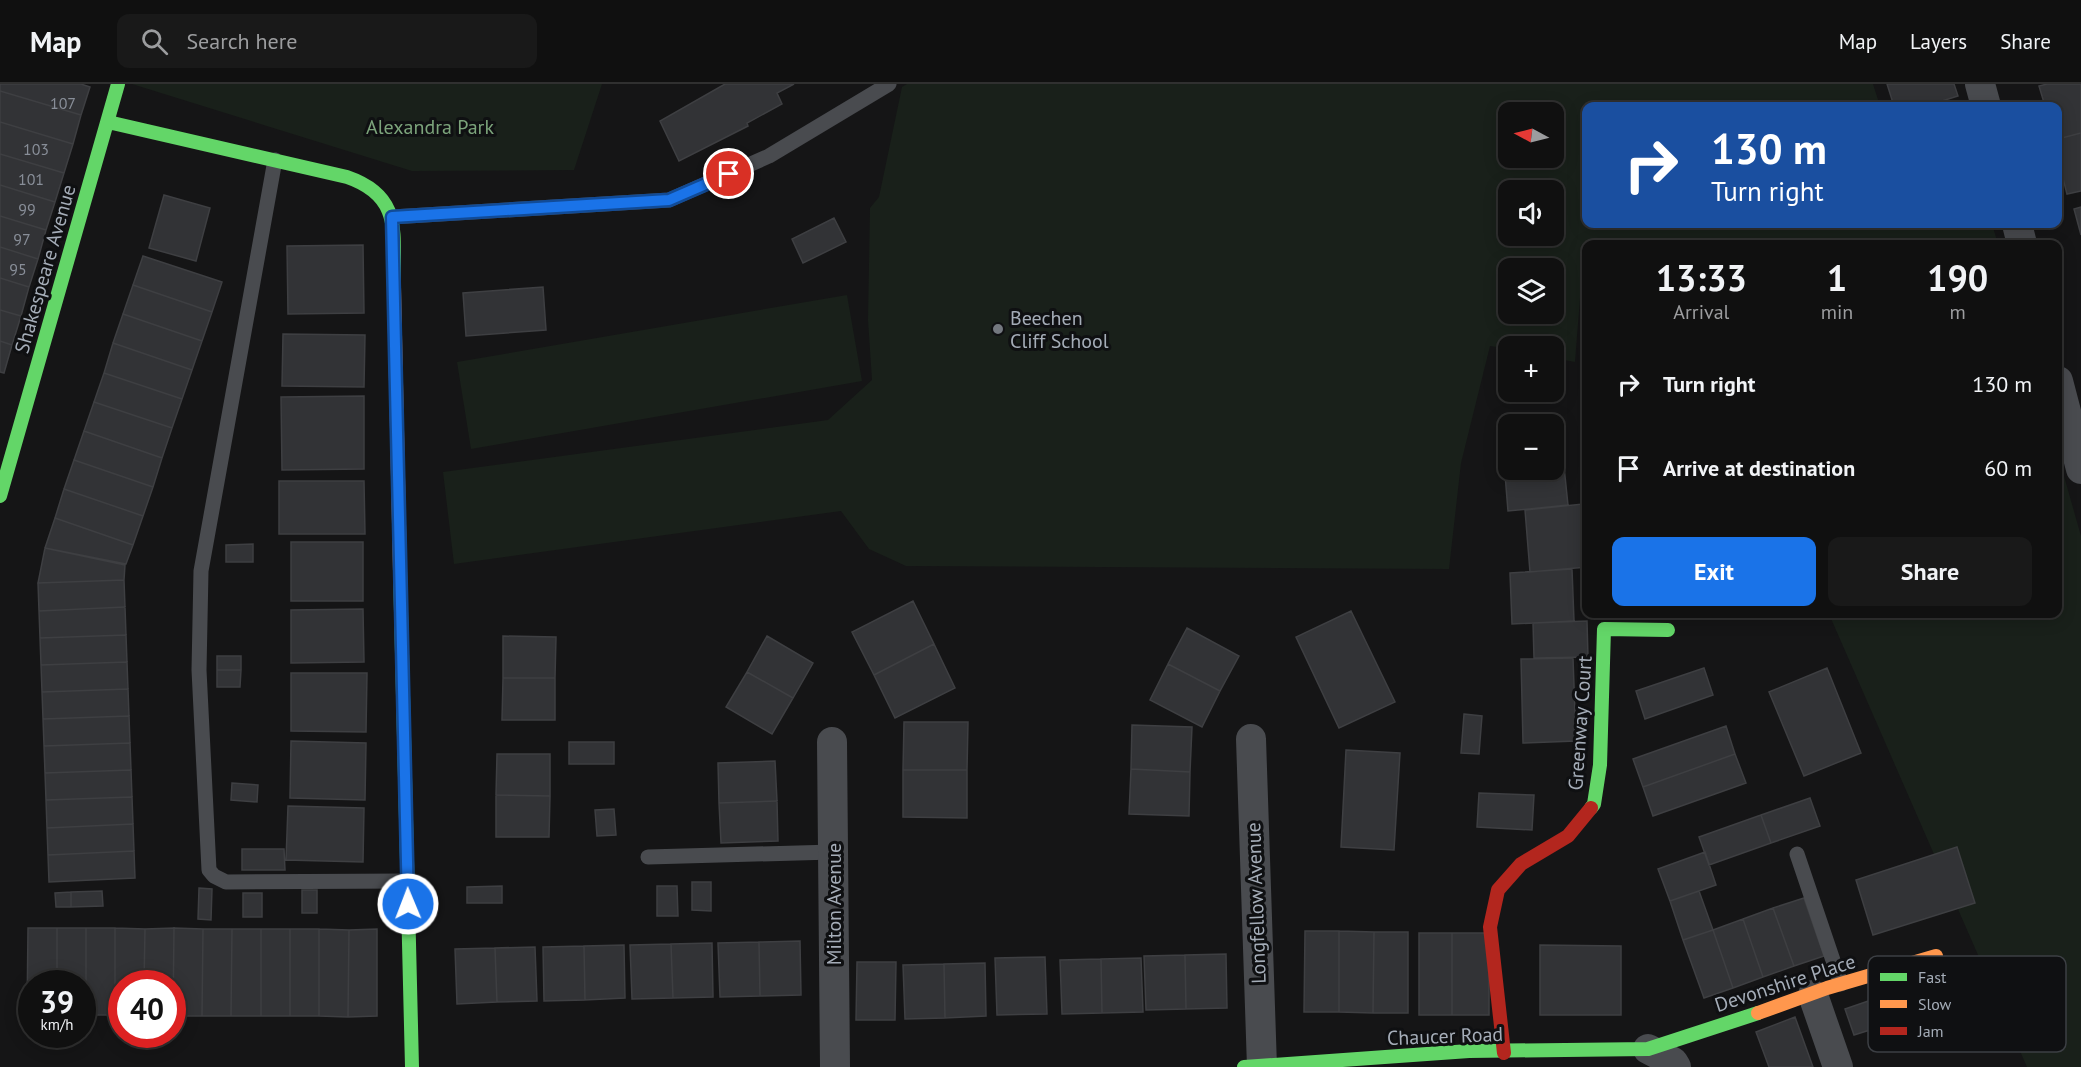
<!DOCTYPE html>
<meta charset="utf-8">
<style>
body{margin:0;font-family:"PT Sans",sans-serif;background:#191919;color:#f1f3f6;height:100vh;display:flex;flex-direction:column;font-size:22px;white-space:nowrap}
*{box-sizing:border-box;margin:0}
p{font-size:20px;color:#9c9d9f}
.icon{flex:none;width:33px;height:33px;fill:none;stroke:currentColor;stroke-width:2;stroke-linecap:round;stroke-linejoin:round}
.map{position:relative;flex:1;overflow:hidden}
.side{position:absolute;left:1582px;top:156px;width:480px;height:378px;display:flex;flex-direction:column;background:#101010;border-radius:12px;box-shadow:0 3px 15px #0003,0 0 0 2px #303030}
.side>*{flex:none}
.banner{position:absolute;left:1582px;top:18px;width:480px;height:126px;border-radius:12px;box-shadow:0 3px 15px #0003,0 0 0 2px #303030;background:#1a4fa0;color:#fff;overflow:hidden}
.needle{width:39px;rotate:277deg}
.tools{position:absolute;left:1498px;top:18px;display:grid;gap:12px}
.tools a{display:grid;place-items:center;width:66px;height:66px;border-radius:12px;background:#101010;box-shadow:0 3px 15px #0003,0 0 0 2px #303030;font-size:30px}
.speed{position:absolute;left:18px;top:886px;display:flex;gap:12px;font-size:30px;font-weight:700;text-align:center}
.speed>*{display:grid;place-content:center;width:78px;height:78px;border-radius:50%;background:#101010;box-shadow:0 3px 15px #0003,0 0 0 2px #303030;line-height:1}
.speed small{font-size:15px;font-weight:400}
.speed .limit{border:9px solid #d22;background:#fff;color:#111}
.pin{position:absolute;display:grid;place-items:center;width:51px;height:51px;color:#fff;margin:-26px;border:3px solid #fff;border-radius:50%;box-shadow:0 2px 6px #0007}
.me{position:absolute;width:66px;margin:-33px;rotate:359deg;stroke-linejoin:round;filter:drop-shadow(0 0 4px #0008)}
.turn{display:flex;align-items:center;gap:21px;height:126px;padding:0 30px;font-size:27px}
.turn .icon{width:78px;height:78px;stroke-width:2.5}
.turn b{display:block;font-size:42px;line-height:51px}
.eta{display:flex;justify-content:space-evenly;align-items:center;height:102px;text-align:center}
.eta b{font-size:36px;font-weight:600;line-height:42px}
.primary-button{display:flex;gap:12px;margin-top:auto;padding:12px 30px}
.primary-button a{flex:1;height:69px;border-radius:12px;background:#1a73e8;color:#fff;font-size:24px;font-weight:600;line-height:69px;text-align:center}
.primary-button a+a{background:#191919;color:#f1f3f6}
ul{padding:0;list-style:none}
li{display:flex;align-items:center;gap:18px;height:84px;padding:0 30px}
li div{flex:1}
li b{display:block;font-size:22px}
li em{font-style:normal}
header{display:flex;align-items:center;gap:36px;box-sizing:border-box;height:84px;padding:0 30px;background:#101010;border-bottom:2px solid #303030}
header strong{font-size:28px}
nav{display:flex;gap:33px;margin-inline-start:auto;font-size:21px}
.search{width:420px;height:54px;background:#191919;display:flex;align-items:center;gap:15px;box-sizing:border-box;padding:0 21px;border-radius:12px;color:#9c9d9f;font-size:22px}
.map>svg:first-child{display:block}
.green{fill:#19201a;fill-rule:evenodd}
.building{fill:#323336;stroke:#3e3f42;stroke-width:1.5}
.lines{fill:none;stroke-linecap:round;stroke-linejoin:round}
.lane{stroke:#494b4f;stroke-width:15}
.street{stroke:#494b4f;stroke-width:30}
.fast{stroke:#63d668;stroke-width:14}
.slow{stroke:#ff974d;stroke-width:14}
.jam{stroke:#b3261e;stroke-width:14}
.route-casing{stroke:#114b97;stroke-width:15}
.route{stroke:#1a73e8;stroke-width:10}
.poi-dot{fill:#73787f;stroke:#0f1012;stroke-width:2}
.labels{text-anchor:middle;stroke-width:6;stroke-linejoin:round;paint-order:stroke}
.number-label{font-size:16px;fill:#888e98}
.park-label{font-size:20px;fill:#7ca47b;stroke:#0f1012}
.street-label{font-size:20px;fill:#a5adb8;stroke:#0f1012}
.poi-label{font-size:20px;fill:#a5adb8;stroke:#0f1012;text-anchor:start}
.key{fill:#0f1012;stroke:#3c3f44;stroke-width:1.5}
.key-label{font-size:16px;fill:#a5adb8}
</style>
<header>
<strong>Map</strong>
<div class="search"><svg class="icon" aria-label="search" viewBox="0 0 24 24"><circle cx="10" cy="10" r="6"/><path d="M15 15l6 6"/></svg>Search here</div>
<nav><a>Map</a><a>Layers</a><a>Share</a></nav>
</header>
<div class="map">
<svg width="2081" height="983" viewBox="0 0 2081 983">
<rect width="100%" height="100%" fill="#151516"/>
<path class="green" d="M 132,0 L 602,0 L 574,86 L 412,87 Z
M 907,0 L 1873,0 L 1880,22 L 1587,22 L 1587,140 L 1992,140 L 1998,160 L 1587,160 L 1584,163 L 1575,278 L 1554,274 L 1554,262 L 1509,262 L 1509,265 L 1490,262 L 1461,379 L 1449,485 L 906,482 L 869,465 L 841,427 L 454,480 L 443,388 L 828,336 L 872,296 L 868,236 L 870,124 L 879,113 L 902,3 ZM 1554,28 L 1554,74 L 1509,74 L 1509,28 ZM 1509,106 L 1554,106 L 1554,152 L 1509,152 ZM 1509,184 L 1554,184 L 1554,230 L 1509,230 Z
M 847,211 L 862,297 L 471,365 L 457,278 Z
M 2058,371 L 2081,452 L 2081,983 L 2027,983 L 1829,530 L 2058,530 Z"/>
<path class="building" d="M 0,0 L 81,0 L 90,3 L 81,31 L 0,7 Z
M 725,0 L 794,0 L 777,9 L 782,20 L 747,39 L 748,42 L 679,77 L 660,37 Z
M 1887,0 L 1954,0 L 1958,12 L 1926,22 L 1894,22 Z
M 2047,0 L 2081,0 L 2081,49 L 2058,55 L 2058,22 L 2045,22 L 2039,2 Z
M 0,7 L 81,31 L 73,60 L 0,38 Z
M 0,38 L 73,60 L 64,89 L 0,70 Z
M 2081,49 L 2081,107 L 2067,110 L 2058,75 L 2058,55 Z
M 0,70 L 64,89 L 55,118 L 0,101 Z
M 0,101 L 55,118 L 46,146 L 0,132 Z
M 164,111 L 210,124 L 196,177 L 149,164 Z
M 2081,123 L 2081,151 L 2074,125 Z
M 0,132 L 46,146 L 38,175 L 0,163 Z
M 834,134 L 846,158 L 803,179 L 792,155 Z
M 363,161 L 364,229 L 288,230 L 287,162 Z
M 0,163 L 38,175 L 29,203 L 0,194 Z
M 143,172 L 222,198 L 212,228 L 133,201 Z
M 0,194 L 29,203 L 21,232 L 0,226 Z
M 133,201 L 212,228 L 202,257 L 123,230 Z
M 543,203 L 546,246 L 466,252 L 463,209 Z
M 0,226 L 21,232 L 12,261 L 0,257 Z
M 123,230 L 202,257 L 192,286 L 113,259 Z
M 283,250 L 365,251 L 364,303 L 282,302 Z
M 0,257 L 12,261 L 4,289 L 0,288 Z
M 113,259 L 192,286 L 182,315 L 104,289 Z
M 104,289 L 182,315 L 172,344 L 94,318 Z
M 364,312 L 364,385 L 282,386 L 281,313 Z
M 94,318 L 172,344 L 162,374 L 84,347 Z
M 84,347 L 162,374 L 153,403 L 74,376 Z
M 1554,373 L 1563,373 L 1568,421 L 1508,427 L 1504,378 L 1509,378 L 1509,386 L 1554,386 Z
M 74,376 L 153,403 L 143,432 L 64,405 Z
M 279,397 L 364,397 L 365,450 L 279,450 Z
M 64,405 L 143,432 L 133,461 L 55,434 Z
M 1583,420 L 1587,483 L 1530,488 L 1525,426 Z
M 55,434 L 133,461 L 126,480 L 45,464 Z
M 291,458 L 363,458 L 363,517 L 291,517 Z
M 253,460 L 253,478 L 226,478 L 226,461 Z
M 45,464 L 125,481 L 124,496 L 38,499 Z
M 1572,485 L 1574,537 L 1512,540 L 1510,489 Z
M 124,496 L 125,523 L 39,527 L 38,499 Z
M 913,517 L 934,560 L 874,591 L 852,548 Z
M 125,523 L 126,551 L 40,554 L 39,527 Z
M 363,525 L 364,578 L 291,579 L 291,526 Z
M 1351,527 L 1395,618 L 1339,644 L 1296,553 Z
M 1587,537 L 1588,573 L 1534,574 L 1533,539 Z
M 1187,544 L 1239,572 L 1220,607 L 1168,580 Z
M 126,551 L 127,578 L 41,581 L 40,554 Z
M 503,552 L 556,553 L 555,594 L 503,594 Z
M 767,552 L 813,579 L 793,614 L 747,588 Z
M 934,560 L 955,604 L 895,634 L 874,591 Z
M 217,572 L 241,572 L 241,586 L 217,586 Z
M 1573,574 L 1576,657 L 1523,659 L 1521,575 Z
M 127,578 L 128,605 L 42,608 L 41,581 Z
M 1168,580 L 1220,607 L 1202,643 L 1150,616 Z
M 1704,584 L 1713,611 L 1645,635 L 1636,607 Z
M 1827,584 L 1861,669 L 1804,692 L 1769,608 Z
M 217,586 L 241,586 L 240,603 L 217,603 Z
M 747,588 L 793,614 L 772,650 L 726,623 Z
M 291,589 L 367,589 L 366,648 L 291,647 Z
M 503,594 L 555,594 L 555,636 L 502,636 Z
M 128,605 L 129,632 L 43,635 L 42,608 Z
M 1464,630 L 1482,632 L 1479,670 L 1461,669 Z
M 129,632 L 130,659 L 44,662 L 43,635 Z
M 904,638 L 968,638 L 967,686 L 903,686 Z
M 1132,641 L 1192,643 L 1190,688 L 1131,685 Z
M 1726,642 L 1735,670 L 1643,703 L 1633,675 Z
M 291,657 L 366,659 L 365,716 L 290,714 Z
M 569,658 L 614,658 L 614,680 L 569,680 Z
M 130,659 L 131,686 L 45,689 L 44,662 Z
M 1346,666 L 1400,669 L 1394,766 L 1341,763 Z
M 497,670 L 550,670 L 550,712 L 496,711 Z
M 1735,670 L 1746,699 L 1653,732 L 1643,703 Z
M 775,677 L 777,717 L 719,719 L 718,679 Z
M 1131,685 L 1190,688 L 1189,732 L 1129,730 Z
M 131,686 L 132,713 L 46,716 L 45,689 Z
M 903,686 L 967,686 L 967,734 L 903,733 Z
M 232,699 L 258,701 L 257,718 L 231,716 Z
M 1479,709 L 1534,711 L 1532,746 L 1477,743 Z
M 496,711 L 550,712 L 549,753 L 496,753 Z
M 132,713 L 133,740 L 47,744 L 46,716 Z
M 1810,714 L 1820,742 L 1771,759 L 1761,731 Z
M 777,717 L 778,757 L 721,759 L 719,719 Z
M 288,722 L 364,724 L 363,778 L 286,776 Z
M 614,725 L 616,751 L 597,752 L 595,726 Z
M 1761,731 L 1771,759 L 1709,781 L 1699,753 Z
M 133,740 L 134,767 L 48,771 L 47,744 Z
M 1957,763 L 1975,819 L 1873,851 L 1856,796 Z
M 242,765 L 284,765 L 285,786 L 242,786 Z
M 134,767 L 135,794 L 49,798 L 48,771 Z
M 1705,768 L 1716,801 L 1670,817 L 1658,785 Z
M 692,798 L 711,798 L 711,827 L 692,826 Z
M 502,802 L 502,819 L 467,819 L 467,803 Z
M 657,802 L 677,802 L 678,832 L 657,832 Z
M 199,804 L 212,805 L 211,836 L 198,835 Z
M 302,806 L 317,806 L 317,829 L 302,829 Z
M 102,807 L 103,822 L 71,823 L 71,808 Z
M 1699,807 L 1713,846 L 1683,856 L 1670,817 Z
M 71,808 L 71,823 L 56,823 L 55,809 Z
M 243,809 L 262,809 L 262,833 L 243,833 Z
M 1804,814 L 1824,872 L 1794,882 L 1773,824 Z
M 1773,824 L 1794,882 L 1763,893 L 1743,835 Z
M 1743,835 L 1763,893 L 1733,904 L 1713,846 Z
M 28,844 L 57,844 L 57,900 L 32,900 L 32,931 L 27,931 Z
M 57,844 L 86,844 L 86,931 L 82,931 L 82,900 L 57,900 Z
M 86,844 L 115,844 L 115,931 L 86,931 Z
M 115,844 L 145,845 L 144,900 L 122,900 L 122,931 L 115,931 Z
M 174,844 L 173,932 L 172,932 L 172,900 L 144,900 L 145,845 Z
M 174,844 L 203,845 L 202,932 L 173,932 Z
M 203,845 L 232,845 L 231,932 L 202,932 Z
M 232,845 L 261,845 L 261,932 L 231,932 Z
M 261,845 L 290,845 L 290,932 L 261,932 Z
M 290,845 L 319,845 L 319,932 L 290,932 Z
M 319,845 L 349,846 L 348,933 L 319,932 Z
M 377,845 L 377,932 L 348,933 L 349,846 Z
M 1713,846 L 1733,904 L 1704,914 L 1683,856 Z
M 1305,847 L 1339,847 L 1339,928 L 1304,928 Z
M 1339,847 L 1374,848 L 1373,929 L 1339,928 Z
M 1374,848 L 1408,848 L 1408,929 L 1373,929 Z
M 1419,849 L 1452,849 L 1452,931 L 1419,931 Z
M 1452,849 L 1489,849 L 1489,931 L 1452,931 Z
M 800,857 L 801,911 L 760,912 L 759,858 Z
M 759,858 L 760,912 L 720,913 L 718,859 Z
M 712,859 L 713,913 L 673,914 L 671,860 Z
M 671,860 L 673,914 L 632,915 L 630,861 Z
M 624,861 L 625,914 L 585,916 L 584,862 Z
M 1540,861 L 1621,862 L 1621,931 L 1540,931 Z
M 584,862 L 585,916 L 544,917 L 543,863 Z
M 535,863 L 537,917 L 497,918 L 495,864 Z
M 495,864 L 497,918 L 457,920 L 455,865 Z
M 1226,870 L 1227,924 L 1186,925 L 1185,871 Z
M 1185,871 L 1186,925 L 1146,926 L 1144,872 Z
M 1045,873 L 1047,930 L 997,931 L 995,874 Z
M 1141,874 L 1143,928 L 1102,929 L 1101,875 Z
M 1101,875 L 1102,929 L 1062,930 L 1060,876 Z
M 857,878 L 896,878 L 895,936 L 856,936 Z
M 985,879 L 986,932 L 945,934 L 944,880 Z
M 944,880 L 945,934 L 905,935 L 903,881 Z
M 1880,913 L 1889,940 L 1854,951 L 1845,925 Z
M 1795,933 L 1813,983 L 1769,983 L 1756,948 Z"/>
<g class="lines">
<path class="lane" d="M 275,76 L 201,487 L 199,586 L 209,786 L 214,792 L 226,798 L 408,797
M 392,133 L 669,116 L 769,72 L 889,0
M 1797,770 L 1841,900
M 648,773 L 833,768"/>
<path class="street" d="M 1980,0 L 1986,22
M 2017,140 L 2022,160
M 2058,297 L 2081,385
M 1251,655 L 1262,983
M 832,658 L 835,983
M 1813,911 L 1838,983
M 1648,965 L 1673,978 L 1676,983"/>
<path class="fast" d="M 108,38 L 347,93 C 405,113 392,152 394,203
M 0,412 L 118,0
M 400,487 L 412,983
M 1591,724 L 1594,720 L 1600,681 L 1604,545 L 1668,546
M 1244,983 L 1469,967 L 1648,965 L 1758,929"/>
<path class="slow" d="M 394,203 L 400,487
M 1758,929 L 1827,904 L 1936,872"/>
<path class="jam" d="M 1504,969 L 1490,843 L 1498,806 L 1521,780 L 1568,752 L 1591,724"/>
</g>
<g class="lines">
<defs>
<path id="route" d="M 408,820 L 392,133 L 669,116 L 729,90"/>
</defs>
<use href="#route" class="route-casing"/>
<use href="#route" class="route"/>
</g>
<circle class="poi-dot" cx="998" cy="245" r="6"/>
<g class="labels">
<g class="number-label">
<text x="63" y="25">107</text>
<text x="36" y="71">103</text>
<text x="31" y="101">101</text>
<text x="27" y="131">99</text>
<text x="22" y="161">97</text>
<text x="18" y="191">95</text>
</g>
<g class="park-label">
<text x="430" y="50">Alexandra Park</text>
</g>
<g class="street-label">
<text transform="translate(45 185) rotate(-74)" y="7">Shakespeare Avenue</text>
<text transform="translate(1580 639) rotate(-86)" y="7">Greenway Court</text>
<text transform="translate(1256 819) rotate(-92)" y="7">Longfellow Avenue</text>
<text transform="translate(834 820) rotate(-90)" y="7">Milton Avenue</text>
<text transform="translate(1785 899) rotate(-18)" y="7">Devonshire Place</text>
<text transform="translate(1445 952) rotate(-2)" y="7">Chaucer Road</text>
</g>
<g class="poi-label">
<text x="1010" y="241">Beechen<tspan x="1010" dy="23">Cliff School</tspan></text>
</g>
</g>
<rect x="1868" y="872" width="198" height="96" rx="9" class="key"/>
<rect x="1880" y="889" width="27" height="8" fill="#63d668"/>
<rect x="1880" y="916" width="27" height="8" fill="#ff974d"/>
<rect x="1880" y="943" width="27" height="8" fill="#b3261e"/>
<g class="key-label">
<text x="1918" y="899">Fast</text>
<text x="1918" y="926">Slow</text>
<text x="1918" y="953">Jam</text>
</g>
</svg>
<div class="tools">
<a><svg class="needle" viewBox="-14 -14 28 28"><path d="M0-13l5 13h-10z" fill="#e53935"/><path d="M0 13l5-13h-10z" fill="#9c9d9f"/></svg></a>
<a><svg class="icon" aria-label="sound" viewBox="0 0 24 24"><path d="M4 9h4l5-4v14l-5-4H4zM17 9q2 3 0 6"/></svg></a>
<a><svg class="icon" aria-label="layers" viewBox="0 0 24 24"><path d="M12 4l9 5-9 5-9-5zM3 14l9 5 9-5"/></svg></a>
<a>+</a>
<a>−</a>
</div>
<div class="speed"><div>39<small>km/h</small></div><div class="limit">40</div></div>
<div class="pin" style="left:729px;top:90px;background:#d93025"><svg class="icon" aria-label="arrive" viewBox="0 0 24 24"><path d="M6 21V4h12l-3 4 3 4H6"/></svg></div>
<svg class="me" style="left:408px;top:820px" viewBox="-20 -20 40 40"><circle r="17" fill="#1a73e8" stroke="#fff" stroke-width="3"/><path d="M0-11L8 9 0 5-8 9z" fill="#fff"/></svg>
<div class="banner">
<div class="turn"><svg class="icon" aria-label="right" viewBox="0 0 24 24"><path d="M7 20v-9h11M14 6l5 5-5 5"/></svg><div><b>130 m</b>Turn right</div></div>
</div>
<section class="side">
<div class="eta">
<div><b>13:33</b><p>Arrival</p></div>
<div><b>1</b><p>min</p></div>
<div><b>190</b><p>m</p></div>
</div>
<ul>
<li><svg class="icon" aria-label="right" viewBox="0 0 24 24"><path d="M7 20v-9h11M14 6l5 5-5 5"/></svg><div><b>Turn right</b></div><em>130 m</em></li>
<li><svg class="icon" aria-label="arrive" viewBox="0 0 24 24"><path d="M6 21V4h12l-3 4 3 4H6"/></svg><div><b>Arrive at destination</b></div><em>60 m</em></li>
</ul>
<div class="primary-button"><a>Exit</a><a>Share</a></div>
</section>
</div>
